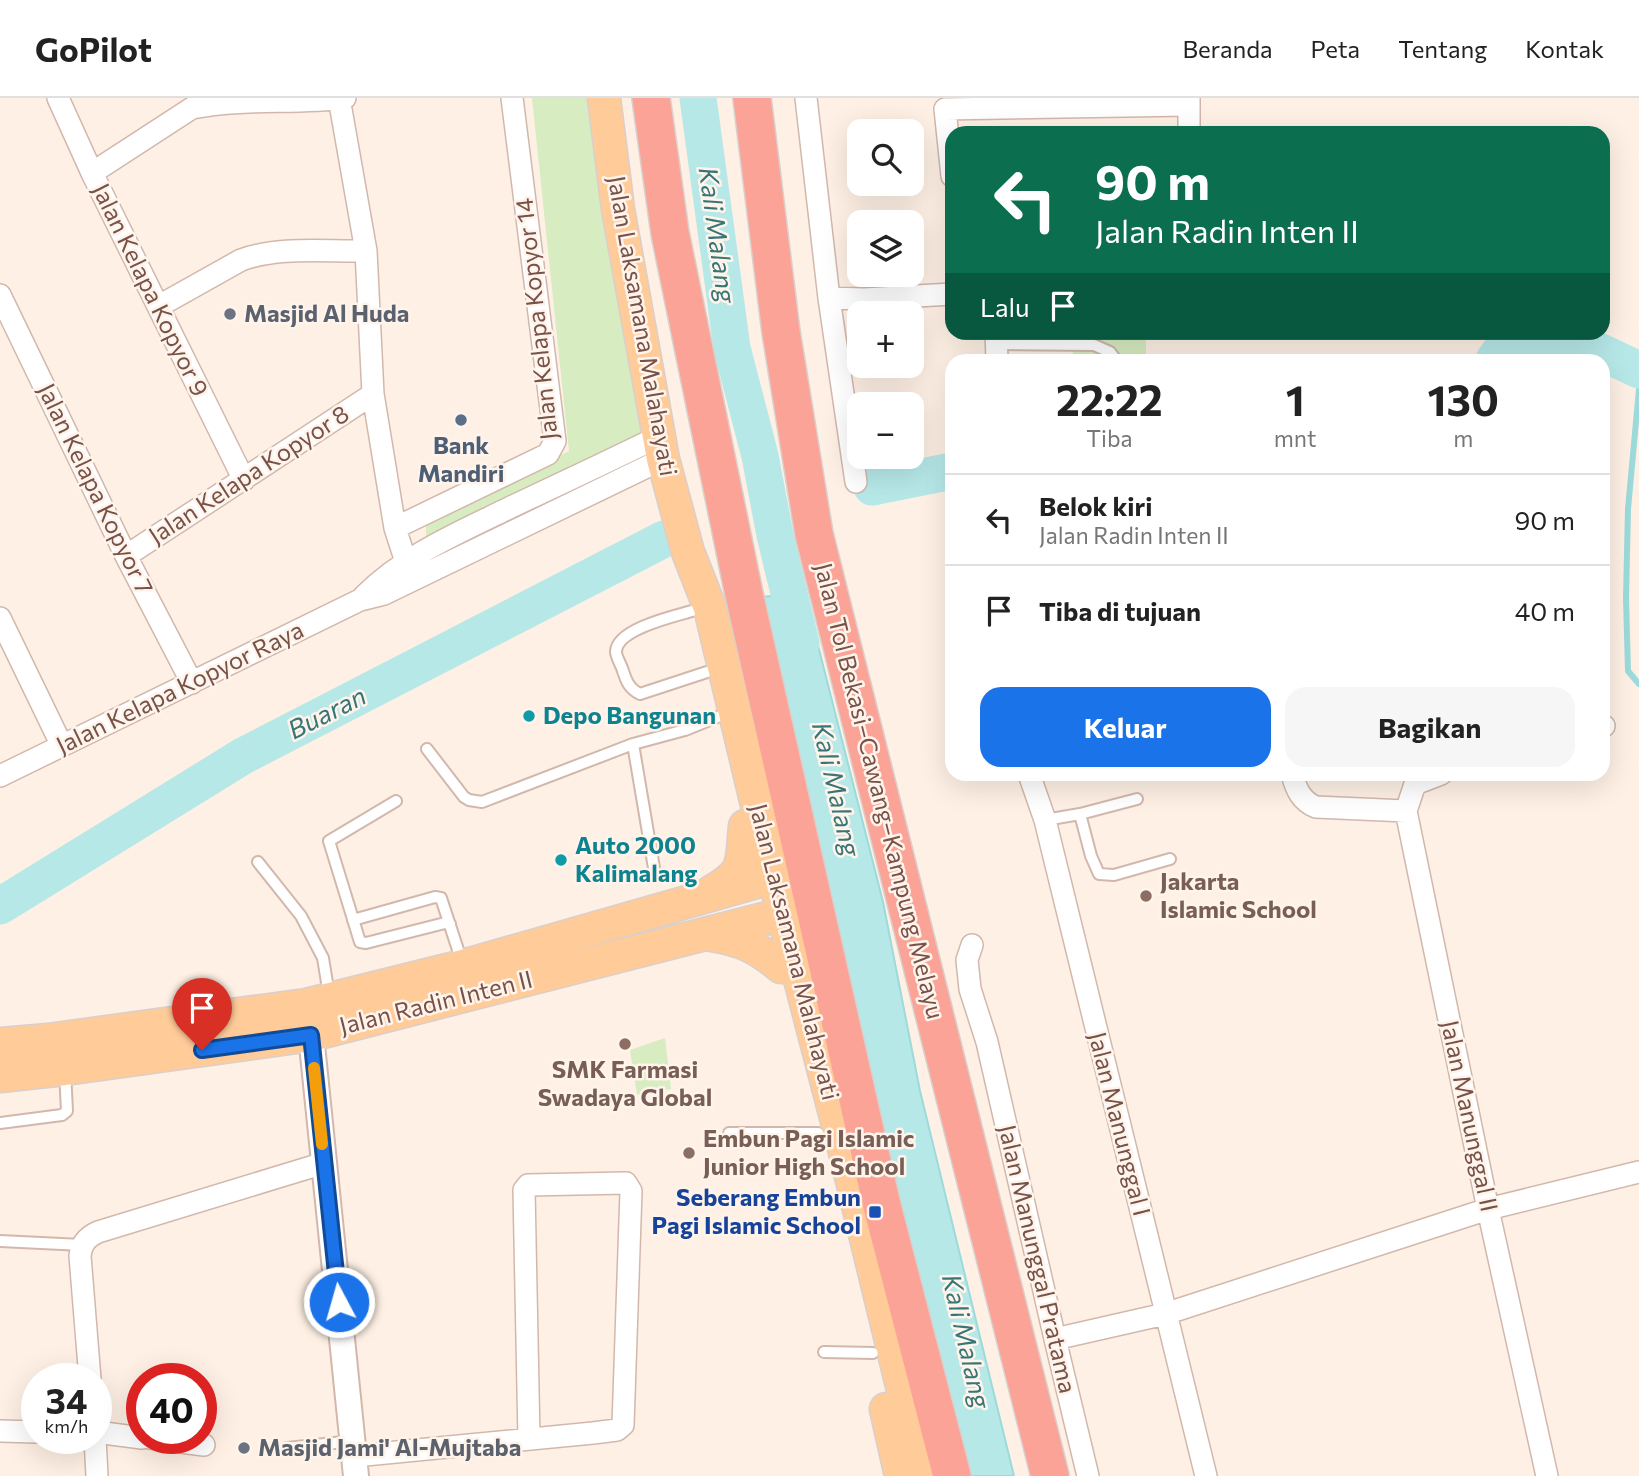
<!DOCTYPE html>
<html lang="id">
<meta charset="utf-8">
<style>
body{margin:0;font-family:Commissioner,sans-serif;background:#f6f6f6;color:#222;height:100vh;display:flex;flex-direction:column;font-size:26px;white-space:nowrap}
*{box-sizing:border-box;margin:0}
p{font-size:23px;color:#767676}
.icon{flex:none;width:38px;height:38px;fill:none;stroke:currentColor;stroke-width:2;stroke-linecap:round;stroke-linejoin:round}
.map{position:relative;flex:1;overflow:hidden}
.panel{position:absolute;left:945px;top:256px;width:665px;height:427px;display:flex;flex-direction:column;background:#fff;border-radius:21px;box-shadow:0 7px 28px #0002}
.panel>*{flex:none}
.guide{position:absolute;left:945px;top:28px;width:665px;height:214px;border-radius:21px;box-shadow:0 7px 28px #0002;background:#0b6e4f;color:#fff;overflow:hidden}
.buttons{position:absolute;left:847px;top:21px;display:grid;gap:14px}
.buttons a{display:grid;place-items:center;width:77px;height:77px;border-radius:14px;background:#fff;box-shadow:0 7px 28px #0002;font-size:35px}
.speed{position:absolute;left:21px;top:1265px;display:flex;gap:14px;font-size:35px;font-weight:700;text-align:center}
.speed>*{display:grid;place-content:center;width:91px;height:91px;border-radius:50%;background:#fff;box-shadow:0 7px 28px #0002;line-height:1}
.speed small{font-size:18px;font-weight:400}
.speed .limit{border:10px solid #d22;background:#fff;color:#111}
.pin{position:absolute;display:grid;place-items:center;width:60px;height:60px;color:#fff;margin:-72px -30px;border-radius:50% 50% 50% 0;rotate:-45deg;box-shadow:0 0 7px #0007}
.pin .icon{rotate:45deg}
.me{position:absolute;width:77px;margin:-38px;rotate:354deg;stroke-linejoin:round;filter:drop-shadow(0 0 5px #0008)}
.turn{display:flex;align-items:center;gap:24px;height:147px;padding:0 35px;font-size:32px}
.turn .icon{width:91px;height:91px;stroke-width:2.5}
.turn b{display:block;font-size:49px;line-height:60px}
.then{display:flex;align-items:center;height:66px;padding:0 35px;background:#0003;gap:14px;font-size:26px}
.eta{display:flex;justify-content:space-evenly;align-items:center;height:119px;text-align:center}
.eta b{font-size:42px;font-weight:700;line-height:49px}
.button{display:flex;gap:14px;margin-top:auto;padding:14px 35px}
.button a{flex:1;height:80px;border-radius:21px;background:#1a73e8;color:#fff;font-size:28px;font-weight:700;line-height:80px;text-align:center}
.button a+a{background:#f6f6f6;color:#222}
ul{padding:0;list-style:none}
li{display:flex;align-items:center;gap:21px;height:91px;padding:0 35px;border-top:2px solid #e0e0e0}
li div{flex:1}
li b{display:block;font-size:26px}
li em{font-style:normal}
header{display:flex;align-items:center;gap:42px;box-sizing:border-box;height:98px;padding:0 35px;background:#fff;border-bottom:2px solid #e0e0e0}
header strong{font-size:33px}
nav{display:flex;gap:38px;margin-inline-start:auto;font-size:24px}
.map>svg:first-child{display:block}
.green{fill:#d8ecc1}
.water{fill:#b7e8e8;stroke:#9cdadb;stroke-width:2}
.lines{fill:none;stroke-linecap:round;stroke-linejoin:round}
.stream{stroke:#9cdadb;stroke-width:6}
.river{stroke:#b7e8e8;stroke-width:37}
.service-casing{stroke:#d2b8ac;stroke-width:14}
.minor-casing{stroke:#d2b8ac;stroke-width:24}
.tertiary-casing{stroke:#d2b8ac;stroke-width:28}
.primary-casing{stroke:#d9cfcc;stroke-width:35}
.motorway-casing{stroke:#d9cfcc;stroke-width:40}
.service{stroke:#fff;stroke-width:10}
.minor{stroke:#fff;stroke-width:21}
.tertiary{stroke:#fff;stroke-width:24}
.primary{stroke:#ffcb99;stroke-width:32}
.motorway{stroke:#fba397;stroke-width:37}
.route-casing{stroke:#114b97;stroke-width:18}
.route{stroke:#1a73e8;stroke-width:12}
.slow{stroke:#f59e0b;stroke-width:12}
.worship-dot{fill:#6b7280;stroke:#fff4eb;stroke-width:2.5}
.service-dot{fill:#5c6f8a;stroke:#fff4eb;stroke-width:2.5}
.culture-dot{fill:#0f9aa8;stroke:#fff4eb;stroke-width:2.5}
.education-dot{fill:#8d6e63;stroke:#fff4eb;stroke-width:2.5}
.transit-dot{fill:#1a4fb4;stroke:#fff4eb;stroke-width:2.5}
.labels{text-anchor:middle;stroke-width:5;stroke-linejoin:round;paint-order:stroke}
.street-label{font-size:24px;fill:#785248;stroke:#fff4eb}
.worship-label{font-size:24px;font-weight:bold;fill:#5b616d;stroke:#fff4eb;text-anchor:start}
.service-label{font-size:24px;font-weight:bold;fill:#4e5e75;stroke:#fff4eb}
.culture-label{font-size:24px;font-weight:bold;fill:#0d838f;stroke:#fff4eb;text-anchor:start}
.education-label{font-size:24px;font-weight:bold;fill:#785e54;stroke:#fff4eb;text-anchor:start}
.transit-label{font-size:24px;font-weight:bold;fill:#164399;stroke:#fff4eb;text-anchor:end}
.water-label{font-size:26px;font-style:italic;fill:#387576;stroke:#fff4eb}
</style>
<header>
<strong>GoPilot</strong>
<nav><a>Beranda</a><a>Peta</a><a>Tentang</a><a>Kontak</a></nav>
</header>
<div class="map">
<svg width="1639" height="1378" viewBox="0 0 1639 1378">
<rect width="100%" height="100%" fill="#fef0e4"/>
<path class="green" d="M 532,0 L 605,0 L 658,339 L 426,450 L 426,426 L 569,353 Z
M 1073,235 L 1146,235 L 1146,262 L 1073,262 Z
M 665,940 L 671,991 L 637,997 L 630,952 Z"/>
<path class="water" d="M 805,496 L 883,804 L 920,993 L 1014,1378 L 952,1378 L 745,500 Z"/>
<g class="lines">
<path class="stream" d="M 1639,291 L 1628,411 L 1626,500 L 1628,573 L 1639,586"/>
<path class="river" d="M 698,0 L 732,250 L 760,358 L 775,437 L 801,545
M 1494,262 L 1506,245 L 1550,238 L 1601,254 L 1639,272
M 872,389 L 952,373
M 0,808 L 243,658 L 664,441"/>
<defs>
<path id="service" d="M 996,246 L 1094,247 L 1110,254 L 1116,262
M 692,513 C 675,518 616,531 616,554 C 616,558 620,565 622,570 C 626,582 628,590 640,596 L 707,574
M 633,646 L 654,770
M 427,651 L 464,699 L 469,702 L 482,704 L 633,646 L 685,632 L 717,619
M 396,703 L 329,743 L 360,844 L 366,845 L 445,825 L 450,826
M 1080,716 L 1091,758 L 1099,776 L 1114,777 L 1170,761
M 1045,722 L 1080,716 L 1137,701
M 258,764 L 301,818 L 323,860 L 329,897
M 353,822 L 435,799 L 441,800 L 462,864
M 0,1025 L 62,1017 L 67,1013 L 65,973
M 729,1035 L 818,1035
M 0,1143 L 82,1147
M 824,1254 L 873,1255
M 287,1350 L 353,1343"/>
<path id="minor" d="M 58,0 L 92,75 L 244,382
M 339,0 L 366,153 L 373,296 L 395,430 L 406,464 L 415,481
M 806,0 L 829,200 L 856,384
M 1189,0 L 1189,35
M 92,75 L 192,10 C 241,0 294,6 345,0
M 952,78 L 945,11 L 1189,7
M 0,197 L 126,458 L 192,585
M 829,200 L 864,201 L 952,196
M 159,208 L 241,162 C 279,148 325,154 366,153
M 996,234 L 997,262
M 395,430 L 548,356 L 555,343 L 512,0
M 126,458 L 373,296
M 364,498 C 405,457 460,434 511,409 C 560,386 609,363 658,339
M 0,520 L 62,648
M 1603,628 L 1604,628
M 1029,676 L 1045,722 L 1206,1378
M 1292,676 C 1296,691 1301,703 1316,709 L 1406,713
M 1441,676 L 1415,686 L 1406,713 L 1488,1111 L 1547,1378
M 0,678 L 360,502 L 384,496 L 663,361
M 972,847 L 967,862 L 970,891 L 987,944 L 1055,1241 L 1088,1378
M 1055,1241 L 1165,1216 L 1488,1111 L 1639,1074
M 90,1281 L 80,1158 C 81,1146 87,1139 98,1134 L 324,1065
M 0,1333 L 37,1334
M 96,1334 L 142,1340
M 95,1340 L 97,1378
M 150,1340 L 204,1347
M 355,1358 L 593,1335 L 617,1332 L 623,1327 L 631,1093 L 626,1085 L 528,1087 L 524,1092 L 529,1341"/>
<path id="tertiary" d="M 311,937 L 356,1378"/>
<path id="primary" d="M 604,0 L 618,111 L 663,361 L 688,454 L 710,510 L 783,816 L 846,1058 L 924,1378
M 711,794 C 747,773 741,767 745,728
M 711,837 C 742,842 757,849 781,869
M 0,946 L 48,942 L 306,907 L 463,868 L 774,779
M 0,978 L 65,971 L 311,937 L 783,816
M 886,1311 L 901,1378"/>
<path id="motorway" d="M 651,0 L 670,135 L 744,496 L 882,1108 L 952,1378
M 752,0 L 781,234 L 814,436 L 1050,1378"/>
</defs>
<use href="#service" class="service-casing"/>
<use href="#minor" class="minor-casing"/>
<use href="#tertiary" class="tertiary-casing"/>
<use href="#primary" class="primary-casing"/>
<use href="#motorway" class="motorway-casing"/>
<use href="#service" class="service"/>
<use href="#minor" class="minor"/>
<use href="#tertiary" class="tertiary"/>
<use href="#primary" class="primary"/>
<use href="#motorway" class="motorway"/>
</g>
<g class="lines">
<defs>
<path id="route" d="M 202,952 L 311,937 L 339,1204"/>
</defs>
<use href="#route" class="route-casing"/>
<use href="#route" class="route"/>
<path class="slow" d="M 314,970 L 322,1046"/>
</g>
<g class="worship-dot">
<circle cx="230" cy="216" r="7"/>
<circle cx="244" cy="1350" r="7"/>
</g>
<circle class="service-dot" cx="461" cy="322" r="7"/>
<g class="culture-dot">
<circle cx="529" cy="618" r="7"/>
<circle cx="561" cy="762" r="7"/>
</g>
<g class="education-dot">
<circle cx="1146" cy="798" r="7"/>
<circle cx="625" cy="946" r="7"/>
<circle cx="689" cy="1055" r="7"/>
</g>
<rect class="transit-dot" x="868" y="1107" width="14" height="14" rx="3.5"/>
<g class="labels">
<g class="street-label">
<text transform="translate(150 192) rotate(64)" y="8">Jalan Kelapa Kopyor 9</text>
<text transform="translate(537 221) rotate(-96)" y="8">Jalan Kelapa Kopyor 14</text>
<text transform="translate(642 228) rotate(80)" y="8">Jalan Laksamana Malahayati</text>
<text transform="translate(249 377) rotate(-33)" y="8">Jalan Kelapa Kopyor 8</text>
<text transform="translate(95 391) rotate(64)" y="8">Jalan Kelapa Kopyor 7</text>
<text transform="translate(180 590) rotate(-26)" y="8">Jalan Kelapa Kopyor Raya</text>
<text transform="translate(879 693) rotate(76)" y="8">Jalan Tol Bekasi–Cawang–Kampung Melayu</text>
<text transform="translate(794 854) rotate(76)" y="8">Jalan Laksamana Malahayati</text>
<text transform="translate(436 905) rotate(-14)" y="8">Jalan Radin Inten II</text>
<text transform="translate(1469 1018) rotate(78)" y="8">Jalan Manunggal II</text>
<text transform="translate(1119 1026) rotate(76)" y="8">Jalan Manunggal I</text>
<text transform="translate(1037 1161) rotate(77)" y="8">Jalan Manunggal Pratama</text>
</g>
<g class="worship-label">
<text x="244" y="224">Masjid Al Huda</text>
<text x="258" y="1358">Masjid Jami' Al-Mujtaba</text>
</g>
<g class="service-label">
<text x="461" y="356">Bank<tspan x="461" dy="28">Mandiri</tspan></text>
</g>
<g class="culture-label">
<text x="543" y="626">Depo Bangunan</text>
<text x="575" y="756">Auto 2000<tspan x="575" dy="28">Kalimalang</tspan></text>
</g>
<g class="education-label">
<text x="1160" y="792">Jakarta<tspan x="1160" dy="28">Islamic School</tspan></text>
<text x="625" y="980" text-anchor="middle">SMK Farmasi<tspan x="625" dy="28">Swadaya Global</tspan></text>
<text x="703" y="1049">Embun Pagi Islamic<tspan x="703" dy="28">Junior High School</tspan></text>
</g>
<g class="transit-label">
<text x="861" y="1108">Seberang Embun<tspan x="861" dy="28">Pagi Islamic School</tspan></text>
</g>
<g class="water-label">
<text transform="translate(717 137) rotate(82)" y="9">Kali Malang</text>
<text transform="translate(327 615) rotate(-27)" y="9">Buaran</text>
<text transform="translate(836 691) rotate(77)" y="9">Kali Malang</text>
<text transform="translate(966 1243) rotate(77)" y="9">Kali Malang</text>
</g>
</g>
</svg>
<div class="buttons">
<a><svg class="icon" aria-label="search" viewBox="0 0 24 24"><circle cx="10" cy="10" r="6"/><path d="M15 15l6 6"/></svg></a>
<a><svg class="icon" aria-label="layers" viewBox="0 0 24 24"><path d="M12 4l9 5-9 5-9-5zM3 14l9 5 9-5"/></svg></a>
<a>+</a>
<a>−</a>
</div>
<div class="speed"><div>34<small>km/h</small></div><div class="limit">40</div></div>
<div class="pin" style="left:202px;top:952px;background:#d93025"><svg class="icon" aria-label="arrive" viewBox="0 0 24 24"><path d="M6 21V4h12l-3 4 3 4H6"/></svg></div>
<svg class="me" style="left:339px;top:1204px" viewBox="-20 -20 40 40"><circle r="17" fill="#1a73e8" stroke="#fff" stroke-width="3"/><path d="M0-11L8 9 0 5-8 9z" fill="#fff"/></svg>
<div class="guide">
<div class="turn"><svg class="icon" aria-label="left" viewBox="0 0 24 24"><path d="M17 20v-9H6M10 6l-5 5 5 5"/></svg><div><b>90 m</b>Jalan Radin Inten II</div></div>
<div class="then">Lalu<svg class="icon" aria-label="arrive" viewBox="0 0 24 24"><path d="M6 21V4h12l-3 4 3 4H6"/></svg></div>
</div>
<section class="panel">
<div class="eta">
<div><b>22:22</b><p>Tiba</p></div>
<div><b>1</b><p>mnt</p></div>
<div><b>130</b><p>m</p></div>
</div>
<ul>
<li><svg class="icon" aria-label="left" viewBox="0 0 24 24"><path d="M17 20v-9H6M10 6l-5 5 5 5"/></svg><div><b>Belok kiri</b><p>Jalan Radin Inten II</p></div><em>90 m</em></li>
<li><svg class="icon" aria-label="arrive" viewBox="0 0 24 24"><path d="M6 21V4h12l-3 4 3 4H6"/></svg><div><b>Tiba di tujuan</b></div><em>40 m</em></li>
</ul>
<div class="button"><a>Keluar</a><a>Bagikan</a></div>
</section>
</div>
